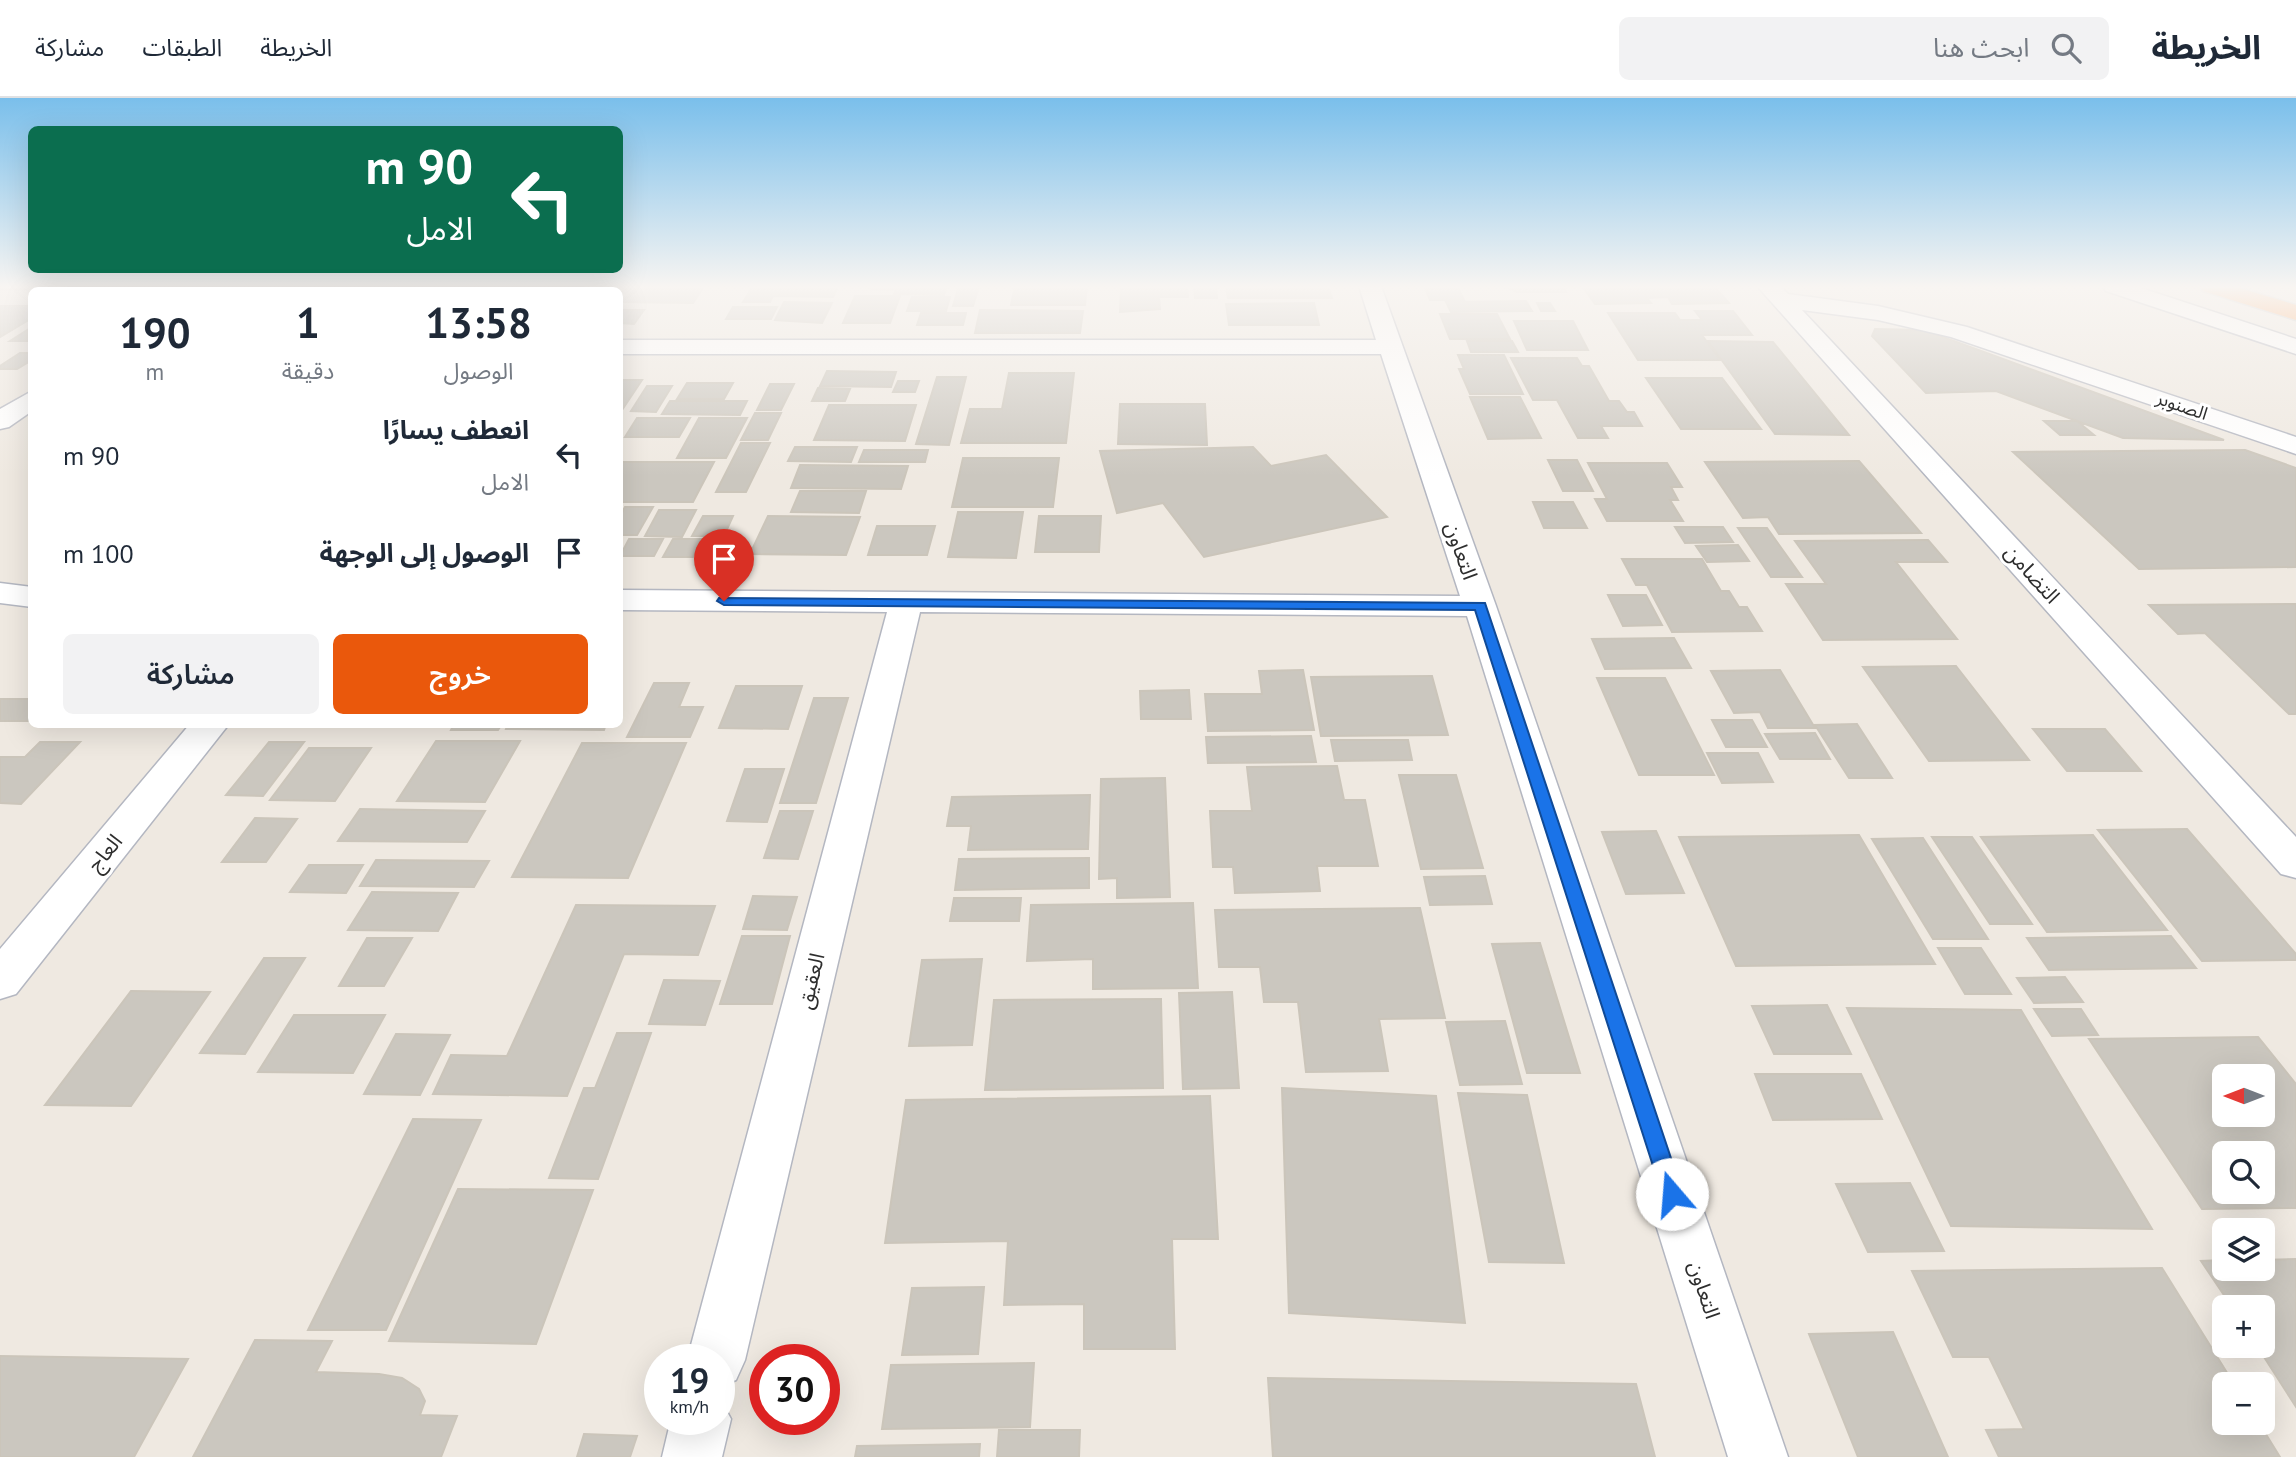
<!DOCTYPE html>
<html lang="ar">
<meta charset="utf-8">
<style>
body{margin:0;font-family:"PT Sans","Noto Sans Arabic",sans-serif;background:#f2f2f3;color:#1f2937;direction:rtl;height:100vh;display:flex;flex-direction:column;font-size:26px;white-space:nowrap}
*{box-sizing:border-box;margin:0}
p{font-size:23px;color:#747a83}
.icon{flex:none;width:38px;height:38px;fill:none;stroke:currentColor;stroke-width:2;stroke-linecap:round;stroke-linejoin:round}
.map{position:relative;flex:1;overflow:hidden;direction:ltr}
.sheet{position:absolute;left:28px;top:189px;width:595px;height:441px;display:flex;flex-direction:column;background:#fff;border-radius:10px;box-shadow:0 7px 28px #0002;direction:rtl}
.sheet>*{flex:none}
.banner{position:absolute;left:28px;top:28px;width:595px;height:147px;border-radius:10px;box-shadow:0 7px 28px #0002;direction:rtl;background:#0b6e4f;color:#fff;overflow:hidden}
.needle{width:46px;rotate:270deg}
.controls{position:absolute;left:2212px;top:966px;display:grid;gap:14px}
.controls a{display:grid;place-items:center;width:63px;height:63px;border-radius:10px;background:#fff;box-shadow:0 7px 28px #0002;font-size:35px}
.speed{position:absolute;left:644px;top:1246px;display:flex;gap:14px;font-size:35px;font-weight:700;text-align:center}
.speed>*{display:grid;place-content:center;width:91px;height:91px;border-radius:50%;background:#fff;box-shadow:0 7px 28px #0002;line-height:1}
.speed small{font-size:18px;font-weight:400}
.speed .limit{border:10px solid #d22;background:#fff;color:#111}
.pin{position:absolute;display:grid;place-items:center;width:60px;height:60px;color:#fff;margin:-72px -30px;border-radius:50% 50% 50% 0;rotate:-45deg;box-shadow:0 0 7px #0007}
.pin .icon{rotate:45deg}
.me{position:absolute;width:77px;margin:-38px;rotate:342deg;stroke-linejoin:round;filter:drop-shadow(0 0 5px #0008)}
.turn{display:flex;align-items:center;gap:24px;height:147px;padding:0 35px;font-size:32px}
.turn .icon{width:91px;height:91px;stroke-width:2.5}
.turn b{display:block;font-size:49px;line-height:60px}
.eta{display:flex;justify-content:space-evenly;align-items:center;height:119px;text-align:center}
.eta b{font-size:42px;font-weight:600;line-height:49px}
.cta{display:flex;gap:14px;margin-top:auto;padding:14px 35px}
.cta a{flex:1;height:80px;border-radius:10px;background:#ea580c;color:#fff;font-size:28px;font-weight:600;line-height:80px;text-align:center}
.cta a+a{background:#f2f2f3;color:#1f2937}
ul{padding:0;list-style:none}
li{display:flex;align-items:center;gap:21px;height:98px;padding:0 35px}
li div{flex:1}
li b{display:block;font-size:26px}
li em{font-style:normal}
header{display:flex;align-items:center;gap:42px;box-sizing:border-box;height:98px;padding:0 35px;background:#fff;border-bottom:2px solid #e0e1e3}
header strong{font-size:33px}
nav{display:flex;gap:38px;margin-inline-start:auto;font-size:24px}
.search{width:490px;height:63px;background:#f2f2f3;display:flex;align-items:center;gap:18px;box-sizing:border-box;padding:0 24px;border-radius:10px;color:#747a83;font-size:26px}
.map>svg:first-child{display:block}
.building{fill:#cbc7bf;stroke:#cbc5ba;stroke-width:2;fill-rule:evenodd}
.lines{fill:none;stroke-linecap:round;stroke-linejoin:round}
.minor-casing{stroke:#b4b7c1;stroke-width:3}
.secondary-casing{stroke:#b4b7c1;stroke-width:3}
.motorway-casing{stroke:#c9c9c9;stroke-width:3}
.minor{fill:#fff;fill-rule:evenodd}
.secondary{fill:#fff;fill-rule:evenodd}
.motorway{fill:#ffa35c;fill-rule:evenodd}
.route{fill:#1a73e8;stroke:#114b97;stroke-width:2}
.labels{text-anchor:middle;stroke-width:6;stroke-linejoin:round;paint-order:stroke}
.far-street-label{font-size:18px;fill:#2e2e2e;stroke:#fff}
.street-label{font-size:21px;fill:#2e2e2e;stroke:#fff}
</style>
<header>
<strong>الخريطة</strong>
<div class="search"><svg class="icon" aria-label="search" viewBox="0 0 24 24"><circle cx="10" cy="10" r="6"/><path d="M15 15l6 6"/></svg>ابحث هنا</div>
<nav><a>الخريطة</a><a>الطبقات</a><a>مشاركة</a></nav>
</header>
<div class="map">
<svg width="2296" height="1359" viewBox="0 0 2296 1359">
<rect width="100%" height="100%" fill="#efe9e1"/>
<path class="building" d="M 5,188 L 81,188 L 75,192 L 0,191 Z
M 95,188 L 133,188 L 125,192 L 103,192 L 109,189 L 93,189 Z
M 258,188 L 553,188 L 549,192 L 251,192 Z
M 564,188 L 614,188 L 610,192 L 559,192 Z
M 626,188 L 704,188 L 693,205 L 620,204 L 620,196 Z
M 753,188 L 838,188 L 833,199 L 773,198 L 770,204 L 743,204 Z
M 872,188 L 947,188 L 944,197 L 894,196 L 896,192 L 871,191 Z
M 959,188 L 979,188 L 973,208 L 953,208 Z
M 1015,188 L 1087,188 L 1085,207 L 1011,207 Z
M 1121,188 L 1187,188 L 1188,199 L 1159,199 L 1160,211 L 1120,214 Z
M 1194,188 L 1216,188 L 1217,200 L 1195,200 Z
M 1226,188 L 1328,188 L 1332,200 L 1228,200 Z
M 1424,188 L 1457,188 L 1464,202 L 1430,202 Z
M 1504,188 L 1562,188 L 1566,194 L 1517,194 Z
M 1582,188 L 1714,188 L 1729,205 L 1672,206 L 1668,199 L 1647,200 L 1651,205 L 1595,206 Z
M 855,198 L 900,198 L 890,225 L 843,225 Z
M 912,199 L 950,199 L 946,213 L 907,213 Z
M 1526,203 L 1532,213 L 1451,214 L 1446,204 Z
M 784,204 L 832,205 L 822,225 L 775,222 Z
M 1314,205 L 1319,227 L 1229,227 L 1226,206 Z
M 1537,205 L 1550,205 L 1555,213 L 1541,213 Z
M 0,208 L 32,208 L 32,220 L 0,239 Z
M 733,209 L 777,209 L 771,221 L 726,221 Z
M 620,212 L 644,212 L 634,226 L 620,225 Z
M 980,212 L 1083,213 L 1080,235 L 975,235 Z
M 1695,213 L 1733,213 L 1752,237 L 1702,237 L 1720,262 L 1638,262 L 1608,215 L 1675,215 L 1680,222 L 1702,222 Z
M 921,215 L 966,215 L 963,227 L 917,227 Z
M 1440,216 L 1497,216 L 1510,241 L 1450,241 Z
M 1514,223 L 1573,223 L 1588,252 L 1527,252 Z
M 32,229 L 32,241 L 29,243 L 10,243 Z
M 1875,231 L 1924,232 L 2224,342 L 2123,340 L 1996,293 L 1926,295 L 1872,238 Z
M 1467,243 L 1512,243 L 1518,254 L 1471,254 Z
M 1708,243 L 1773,244 L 1849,337 L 1775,336 Z
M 20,255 L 32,255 L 32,262 L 17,271 L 0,271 L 0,268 Z
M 1458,257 L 1504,257 L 1523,296 L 1470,296 L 1459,271 L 1464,271 Z
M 1511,260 L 1577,260 L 1582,268 L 1589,268 L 1609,303 L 1619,303 L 1627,314 L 1634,314 L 1642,328 L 1601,328 L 1608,340 L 1578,340 L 1557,302 L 1533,302 Z
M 827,273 L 896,274 L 891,289 L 820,288 Z
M 1009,275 L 1074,275 L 1066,345 L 961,345 L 970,311 L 1002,311 Z
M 937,279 L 966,279 L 949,347 L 916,346 Z
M 1646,280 L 1722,280 L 1761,331 L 1681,331 Z
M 620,282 L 642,282 L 620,315 Z
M 898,283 L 919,283 L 915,294 L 893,294 Z
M 687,285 L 733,285 L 724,301 L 677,301 Z
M 770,286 L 794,286 L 781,312 L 757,312 Z
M 647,288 L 672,288 L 656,314 L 631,313 Z
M 818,290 L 850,291 L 845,303 L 812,303 Z
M 1470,299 L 1520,299 L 1541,340 L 1488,341 Z
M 670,303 L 747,303 L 740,317 L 662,316 Z
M 1120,306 L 1205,306 L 1207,347 L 1118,346 Z
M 829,307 L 916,307 L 905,343 L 814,342 Z
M 755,315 L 781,315 L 768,342 L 741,342 Z
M 637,320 L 690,320 L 679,339 L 625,339 Z
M 699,320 L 747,320 L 726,360 L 677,360 Z
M 2044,323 L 2077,323 L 2094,337 L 2060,337 Z
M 741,345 L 770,345 L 746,394 L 716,394 Z
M 795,349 L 857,349 L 851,364 L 788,363 Z
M 1253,349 L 1271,368 L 1326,357 L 1387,419 L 1204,459 L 1163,405 L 1117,415 L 1100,353 Z
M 864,352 L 928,352 L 925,364 L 859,364 Z
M 2245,352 L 2296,370 L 2296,469 L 2139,471 L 2013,354 Z
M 963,360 L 1059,360 L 1053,409 L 952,409 Z
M 1548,362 L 1577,362 L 1593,393 L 1563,393 Z
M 1859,363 L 1921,435 L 1779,436 L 1768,419 L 1743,420 L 1705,364 Z
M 621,364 L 714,364 L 693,404 L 620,404 Z
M 1588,365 L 1667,365 L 1682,389 L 1671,389 L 1678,402 L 1670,402 L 1683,423 L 1607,423 L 1595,401 L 1607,401 Z
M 800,367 L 908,368 L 901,391 L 791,390 Z
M 800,393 L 866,393 L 859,415 L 791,414 Z
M 1533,404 L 1573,404 L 1587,430 L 1544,430 Z
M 625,409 L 653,409 L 637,437 L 620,437 L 620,418 Z
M 659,412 L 696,412 L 682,439 L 645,438 Z
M 958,414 L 1023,414 L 1016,460 L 948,459 Z
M 703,418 L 733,418 L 724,438 L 692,438 Z
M 768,418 L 860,419 L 846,457 L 750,456 Z
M 1039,418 L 1101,418 L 1099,454 L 1035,454 Z
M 877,428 L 935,428 L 927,457 L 868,457 Z
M 1675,429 L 1723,429 L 1733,444 L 1685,445 Z
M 1738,430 L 1767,430 L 1802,479 L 1771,479 Z
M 629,441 L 663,441 L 654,458 L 620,458 Z
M 673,441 L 703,441 L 693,459 L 663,459 Z
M 1928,442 L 1947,464 L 1896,464 L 1957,541 L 1823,542 L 1786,486 L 1826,486 L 1795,443 Z
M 1738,447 L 1749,463 L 1707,464 L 1696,448 Z
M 1622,461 L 1702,461 L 1721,493 L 1729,493 L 1739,509 L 1747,509 L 1762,533 L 1672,534 L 1647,487 L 1636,487 Z
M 1608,497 L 1646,497 L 1662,527 L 1623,528 Z
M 2296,506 L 2296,616 L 2289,616 L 2205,535 L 2178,536 L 2149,507 Z
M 1674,540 L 1691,570 L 1605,571 L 1592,541 Z
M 1956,568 L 2029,662 L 1929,663 L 1863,569 Z
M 1303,572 L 1314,632 L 1208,633 L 1205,596 L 1262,596 L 1259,573 Z
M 1780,572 L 1815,630 L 1768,630 L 1760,614 L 1734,615 L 1711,573 Z
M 1432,578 L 1448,637 L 1321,638 L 1311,579 Z
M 1597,580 L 1665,580 L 1714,677 L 1639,677 Z
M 654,585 L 689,585 L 679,609 L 703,609 L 690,639 L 627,639 Z
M 736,588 L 802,588 L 788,631 L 719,630 Z
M 1189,592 L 1191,621 L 1141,621 L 1140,593 Z
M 814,600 L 848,600 L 816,705 L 780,705 Z
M 0,601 L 32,601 L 32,623 L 0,623 Z
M 1712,622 L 1752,622 L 1767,649 L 1726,649 Z
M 454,626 L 502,626 L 498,632 L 451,632 Z
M 508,626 L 606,626 L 604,632 L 506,631 Z
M 1857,626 L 1892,680 L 1849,680 L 1815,627 Z
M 2033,631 L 2105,631 L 2141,673 L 2067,673 Z
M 1815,635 L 1830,661 L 1780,661 L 1765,636 Z
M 1311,638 L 1316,664 L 1208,665 L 1206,639 Z
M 1331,642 L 1408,642 L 1412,662 L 1335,663 Z
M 436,643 L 520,643 L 485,704 L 397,703 Z
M 40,644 L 80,644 L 21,706 L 0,705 L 0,659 L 25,659 Z
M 269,644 L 304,644 L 263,698 L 226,697 Z
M 582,645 L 686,645 L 628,780 L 512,779 Z
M 309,650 L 371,650 L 335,703 L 270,702 Z
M 1707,655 L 1758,655 L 1773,684 L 1722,685 Z
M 1337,668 L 1344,702 L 1365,702 L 1378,768 L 1317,768 L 1320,793 L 1235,795 L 1233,769 L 1213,769 L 1210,713 L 1252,713 L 1247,669 Z
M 745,671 L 784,671 L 767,724 L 727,723 Z
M 1399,677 L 1456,677 L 1483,770 L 1421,771 Z
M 1165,680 L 1170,799 L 1117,800 L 1117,780 L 1099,781 L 1101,681 Z
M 1090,697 L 1088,751 L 968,752 L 971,728 L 947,728 L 952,699 Z
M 360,711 L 485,713 L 467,744 L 338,743 Z
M 780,713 L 813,713 L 798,761 L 764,760 Z
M 255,720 L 297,721 L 266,764 L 222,764 Z
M 2187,731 L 2296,856 L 2296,862 L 2202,863 L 2098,732 Z
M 1656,733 L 1684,795 L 1626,796 L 1602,734 Z
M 1859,737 L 1935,866 L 1736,868 L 1679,739 Z
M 2093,737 L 2167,832 L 2047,834 L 1981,739 Z
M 1932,739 L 1972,739 L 2032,826 L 1990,826 Z
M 1923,740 L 1988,841 L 1933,841 L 1872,741 Z
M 1089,760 L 1089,790 L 955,792 L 959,761 Z
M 376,762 L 489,763 L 474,789 L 360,788 Z
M 309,767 L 363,767 L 346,795 L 290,794 Z
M 1485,778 L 1492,806 L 1430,807 L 1424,779 Z
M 372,794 L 458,795 L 438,833 L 348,832 Z
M 753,798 L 797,799 L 787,832 L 743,831 Z
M 954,800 L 1021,800 L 1019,823 L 950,823 Z
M 1193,805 L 1198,890 L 1093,891 L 1093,861 L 1027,863 L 1031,807 Z
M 576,807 L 715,808 L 698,857 L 624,856 L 567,998 L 433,996 L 451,957 L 507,958 Z
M 1420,810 L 1445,920 L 1379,921 L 1388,973 L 1306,974 L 1298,904 L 1264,904 L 1260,869 L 1219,869 L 1215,812 Z
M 742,838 L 790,838 L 772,906 L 720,906 Z
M 2171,838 L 2196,870 L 2049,872 L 2027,840 Z
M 367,840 L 412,840 L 384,888 L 339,888 Z
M 1540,845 L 1580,975 L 1527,975 L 1492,846 Z
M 1938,850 L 1981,850 L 2011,896 L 1965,896 Z
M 264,860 L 305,860 L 245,956 L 200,955 Z
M 982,861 L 972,947 L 909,948 L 922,862 Z
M 2065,879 L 2083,904 L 2034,905 L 2017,880 Z
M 664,882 L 720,883 L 705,927 L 649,926 Z
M 131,893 L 210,894 L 131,1008 L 45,1007 Z
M 1232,894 L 1239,990 L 1183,991 L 1179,895 Z
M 1161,901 L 1163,990 L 985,992 L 994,902 Z
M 1827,907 L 1851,956 L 1774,956 L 1752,908 Z
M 1847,910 L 2021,912 L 2152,1131 L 1951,1128 Z
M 2034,911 L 2081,911 L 2098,937 L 2052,938 Z
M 294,917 L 385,917 L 353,975 L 258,974 Z
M 1505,923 L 1522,986 L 1460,987 L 1446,924 Z
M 617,935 L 651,935 L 598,1081 L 549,1080 L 584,990 L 595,990 Z
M 396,936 L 450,937 L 420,997 L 364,996 Z
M 2258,939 L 2296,986 L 2296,1110 L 2202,1111 L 2089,941 ZM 2224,978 L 2263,978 L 2263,1017 L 2224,1017 ZM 2224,1055 L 2263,1055 L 2263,1094 L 2224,1094 Z
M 1755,976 L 1861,976 L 1882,1021 L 1773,1022 Z
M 1282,990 L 1436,998 L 1465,1225 L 1289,1215 Z
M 1458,995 L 1527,997 L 1564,1165 L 1489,1164 Z
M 1210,998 L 1218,1141 L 1172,1141 L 1175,1251 L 1084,1251 L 1084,1206 L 1004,1207 L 1008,1143 L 885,1145 L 906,1002 Z
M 413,1021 L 481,1022 L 386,1232 L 308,1232 Z
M 1910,1085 L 1944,1153 L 1868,1154 L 1836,1086 Z
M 458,1091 L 593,1092 L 536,1246 L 389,1243 Z
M 2296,1161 L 2296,1309 L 2257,1248 L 2263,1248 L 2263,1209 L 2232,1209 L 2201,1163 L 2224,1162 L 2224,1171 L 2263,1171 L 2263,1162 Z
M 2162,1170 L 2234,1286 L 2224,1286 L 2224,1325 L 2259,1325 L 2280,1359 L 1999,1359 L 1986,1332 L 2024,1331 L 1989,1259 L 1953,1259 L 1912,1173 Z
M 984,1189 L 978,1256 L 902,1257 L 912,1190 Z
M 1893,1234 L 1948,1359 L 1858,1359 L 1809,1236 Z
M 255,1242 L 332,1243 L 316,1274 L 379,1276 L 402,1280 L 419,1291 L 425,1303 L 420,1317 L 457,1318 L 441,1359 L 193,1359 Z
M 0,1258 L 188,1261 L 134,1359 L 0,1359 Z
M 1034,1265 L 1030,1329 L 882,1331 L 891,1267 Z
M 1268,1280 L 1636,1286 L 1655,1359 L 1273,1359 Z
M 999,1332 L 1080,1332 L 1079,1359 L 997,1359 Z
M 584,1336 L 637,1338 L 630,1359 L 577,1359 Z
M 980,1346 L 979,1359 L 855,1359 L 857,1348 Z"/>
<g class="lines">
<defs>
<path id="minor" d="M 174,188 L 200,188 L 197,192 L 171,192 Z
M 1359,188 L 1381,188 L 1496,508 L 1788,1359 L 1728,1359 L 1467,518 L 920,514 L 745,1262 L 736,1282 L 719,1289 L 719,1262 L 687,1262 L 887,514 L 620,512 L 620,492 L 1460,498 L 1381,256 L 620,256 L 620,242 L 1376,242 Z
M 1757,188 L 1780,188 L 1788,196 L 1878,208 L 1967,229 L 2296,339 L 2296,356 L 1951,239 L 1878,222 L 1802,212 L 2296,739 L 2296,780 L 2281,776 Z
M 32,293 L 32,313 L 9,329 L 0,331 L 0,311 Z
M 0,485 L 32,489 L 32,509 L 0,505 Z
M 190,626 L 229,626 L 16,896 L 0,901 L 0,851 Z
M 719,1299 L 731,1321 L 722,1359 L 662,1359 L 671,1321 L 719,1321 Z"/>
<path id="secondary" d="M 2103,188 L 2135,188 L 2296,241 L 2296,256 L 2106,193 Z"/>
<path id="motorway" d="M 2200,188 L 2233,188 L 2296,207 L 2296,222 L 2203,193 Z"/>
</defs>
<use href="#minor" class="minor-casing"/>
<use href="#secondary" class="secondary-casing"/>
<use href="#motorway" class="motorway-casing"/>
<use href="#minor" class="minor"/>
<use href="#secondary" class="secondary"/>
<use href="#motorway" class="motorway"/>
</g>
<linearGradient id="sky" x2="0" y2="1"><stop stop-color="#7abfeb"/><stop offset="0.5" stop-color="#f8f5f2"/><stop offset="1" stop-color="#f8f5f2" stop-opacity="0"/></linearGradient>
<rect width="2296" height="378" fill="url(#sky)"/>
<path class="route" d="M 719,500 L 1485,505 L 1683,1096 L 1680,1103 L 1672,1106 L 1665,1103 L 1662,1096 L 1475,512 L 724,507 L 717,503 Z"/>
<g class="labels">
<g class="far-street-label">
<text transform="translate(2182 308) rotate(19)" y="6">الصنوبر</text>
</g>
<g class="street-label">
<text transform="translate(1461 453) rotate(71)" y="7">التعاون</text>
<text transform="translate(2032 476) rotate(48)" y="7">التضامن</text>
<text transform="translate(105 755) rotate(-51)" y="7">العاج</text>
<text transform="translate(811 883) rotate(-76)" y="7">العقيق</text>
<text transform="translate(1704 1192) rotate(72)" y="7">التعاون</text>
</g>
</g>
</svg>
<div class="controls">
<a><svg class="needle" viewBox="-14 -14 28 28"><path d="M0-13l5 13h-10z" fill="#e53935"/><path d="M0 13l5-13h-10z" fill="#747a83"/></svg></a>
<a><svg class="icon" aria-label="search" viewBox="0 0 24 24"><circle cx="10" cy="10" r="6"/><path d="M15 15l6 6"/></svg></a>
<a><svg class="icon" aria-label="layers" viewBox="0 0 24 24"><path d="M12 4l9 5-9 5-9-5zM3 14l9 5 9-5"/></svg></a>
<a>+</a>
<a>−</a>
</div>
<div class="speed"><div>19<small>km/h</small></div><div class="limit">30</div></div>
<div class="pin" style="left:724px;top:503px;background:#d93025"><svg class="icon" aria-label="arrive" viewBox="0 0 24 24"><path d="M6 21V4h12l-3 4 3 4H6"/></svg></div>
<svg class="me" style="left:1672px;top:1096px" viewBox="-20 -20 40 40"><circle r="19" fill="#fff"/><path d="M0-13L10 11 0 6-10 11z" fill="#1a73e8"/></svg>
<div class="banner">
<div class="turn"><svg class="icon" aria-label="left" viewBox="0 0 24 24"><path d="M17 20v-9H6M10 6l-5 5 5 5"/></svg><div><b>90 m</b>الامل</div></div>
</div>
<section class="sheet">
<div class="eta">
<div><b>13:58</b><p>الوصول</p></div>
<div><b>1</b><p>دقيقة</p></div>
<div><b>190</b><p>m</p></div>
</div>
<ul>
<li><svg class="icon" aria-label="left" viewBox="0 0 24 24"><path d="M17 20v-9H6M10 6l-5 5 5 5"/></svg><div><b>انعطف يسارًا</b><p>الامل</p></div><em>90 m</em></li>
<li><svg class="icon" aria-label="arrive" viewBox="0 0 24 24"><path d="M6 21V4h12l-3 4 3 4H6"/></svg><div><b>الوصول إلى الوجهة</b></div><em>100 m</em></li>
</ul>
<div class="cta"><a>خروج</a><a>مشاركة</a></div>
</section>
</div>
